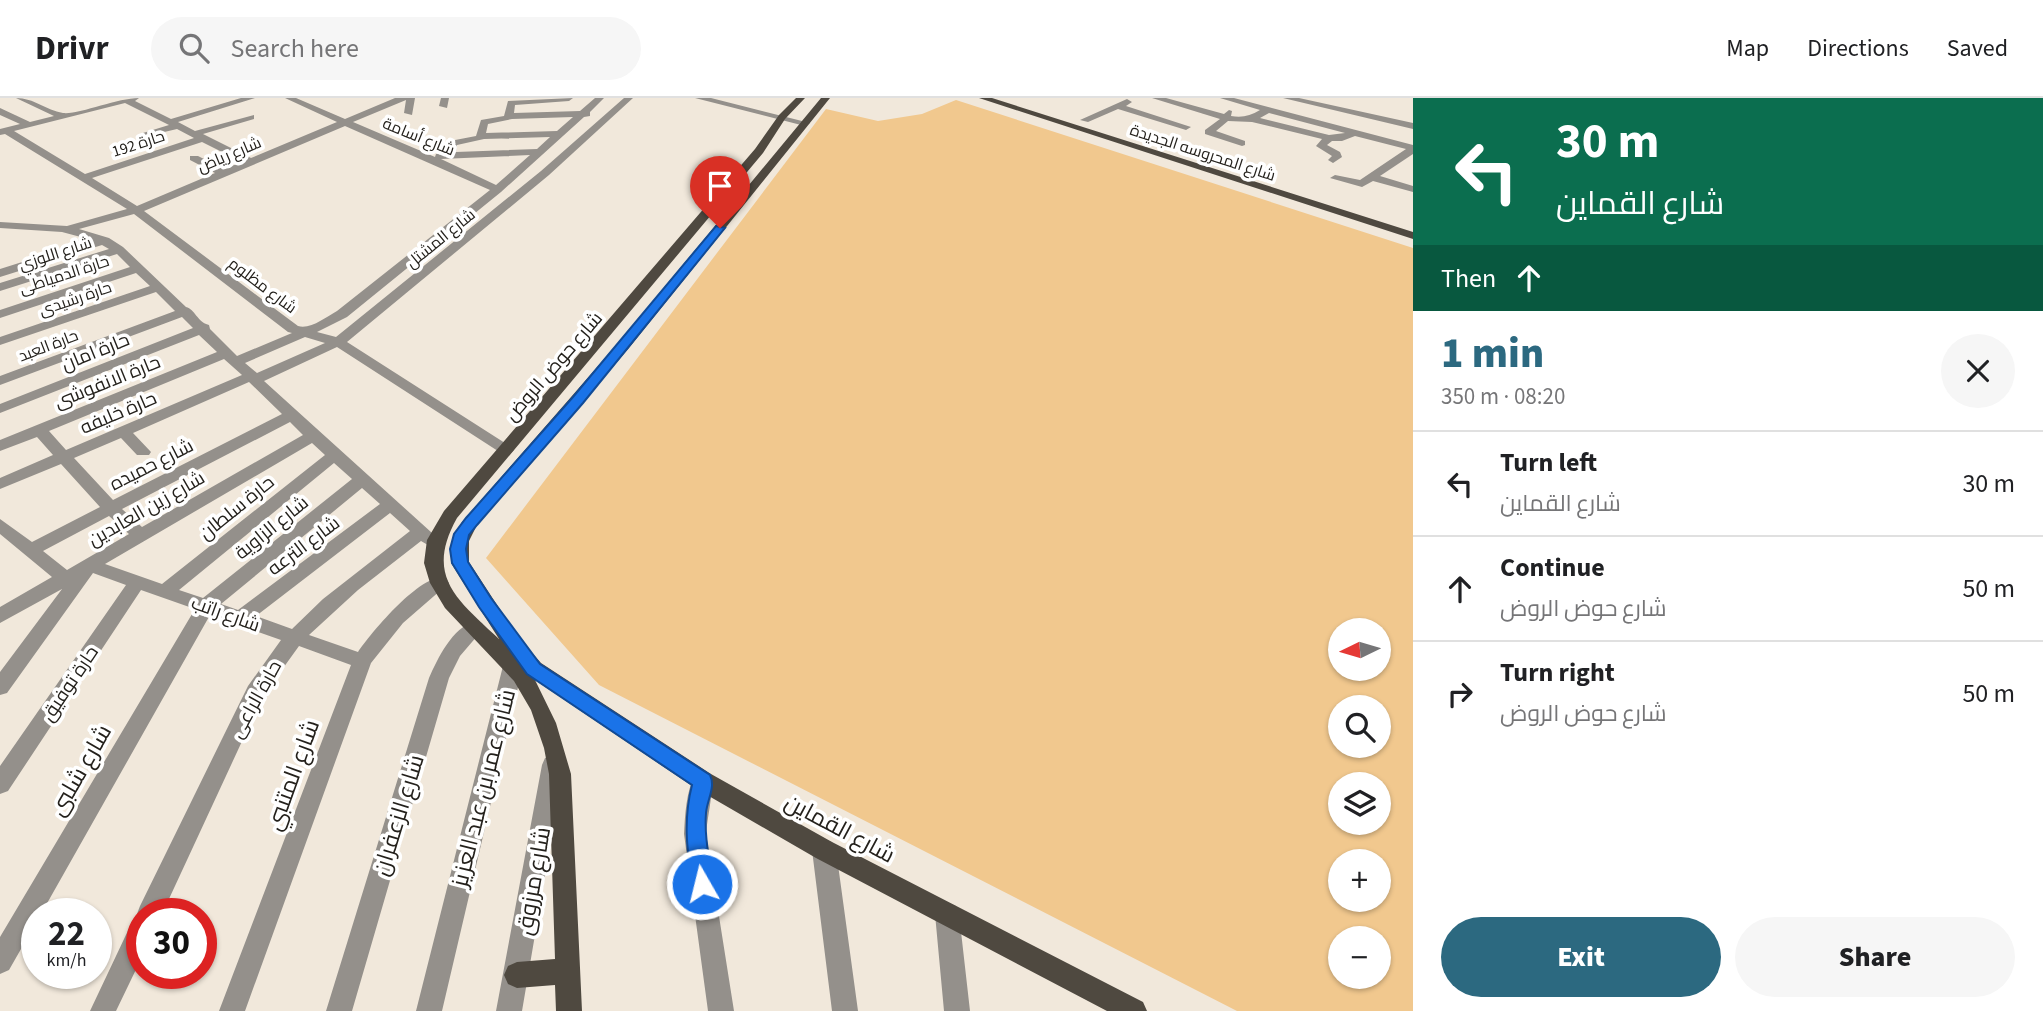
<!DOCTYPE html>
<meta charset="utf-8">
<style>
body{margin:0;font-family:"Source Sans 3",Cairo,sans-serif;background:#f6f6f6;color:#202124;height:100vh;display:flex;flex-direction:column;font-size:26px;white-space:nowrap}
*{box-sizing:border-box;margin:0}
p{font-size:23px;color:#757577}
.icon{flex:none;width:38px;height:38px;fill:none;stroke:currentColor;stroke-width:2;stroke-linecap:round;stroke-linejoin:round}
.map{position:relative;flex:1;overflow:hidden}
.drawer{display:flex;flex-direction:column;background:#fff;width:630px}
.drawer>*{flex:none}
.guide{background:#0b6e4f;color:#fff;overflow:hidden}
.needle{width:46px;rotate:265deg}
.tools{position:absolute;left:1328px;top:520px;display:grid;gap:14px}
.tools a{display:grid;place-items:center;width:63px;height:63px;border-radius:50%;background:#fff;box-shadow:0 2px 5px #0004;font-size:35px}
.speed{position:absolute;left:21px;top:800px;display:flex;gap:14px;font-size:35px;font-weight:700;text-align:center}
.speed>*{display:grid;place-content:center;width:91px;height:91px;border-radius:50%;background:#fff;box-shadow:0 2px 5px #0004;line-height:1}
.speed small{font-size:18px;font-weight:400}
.speed .limit{border:10px solid #d22;background:#fff;color:#111}
.pin{position:absolute;display:grid;place-items:center;width:60px;height:60px;color:#fff;margin:-72px -30px;border-radius:50% 50% 50% 0;rotate:-45deg;box-shadow:0 0 7px #0007}
.pin .icon{rotate:45deg}
.me{position:absolute;width:77px;margin:-38px;rotate:352deg;stroke-linejoin:round;filter:drop-shadow(0 0 5px #0008)}
.turn{display:flex;align-items:center;gap:24px;height:147px;padding:0 28px;font-size:32px}
.turn .icon{width:91px;height:91px;stroke-width:2.5}
.turn b{display:block;font-size:49px;line-height:60px}
.then{display:flex;align-items:center;height:66px;padding:0 28px;background:#0003;gap:14px;font-size:26px}
.round{display:grid;place-items:center;flex:none;width:74px;height:74px;border-radius:37px;background:#f6f6f6}
.summary{display:flex;align-items:center;justify-content:space-between;height:119px;padding:0 28px}
h1{font-size:42px;font-weight:800;line-height:52px;color:#2c6980}
.action{display:flex;gap:14px;margin-top:auto;padding:14px 28px}
.action a{flex:1;height:80px;border-radius:42px;background:#2c6980;color:#fff;font-size:28px;font-weight:800;line-height:80px;text-align:center}
.action a+a{background:#f6f6f6;color:#202124}
ul{padding:0;list-style:none}
li{display:flex;align-items:center;gap:21px;height:105px;padding:0 28px;border-top:2px solid #e0e0e0}
li div{flex:1}
li b{display:block;font-size:26px}
li em{font-style:normal}
header{display:flex;align-items:center;gap:42px;box-sizing:border-box;height:98px;padding:0 35px;background:#fff;border-bottom:2px solid #e0e0e0}
header strong{font-size:33px}
nav{display:flex;gap:38px;margin-inline-start:auto;font-size:24px}
.search{width:490px;height:63px;background:#f6f6f6;display:flex;align-items:center;gap:18px;box-sizing:border-box;padding:0 24px;border-radius:38px;color:#757577;font-size:26px}
main{display:flex;flex:1;min-height:0}
.map>svg:first-child{display:block}
.green{fill:#f1c88e;fill-rule:evenodd}
.lines{fill:none;stroke-linecap:round;stroke-linejoin:round}
.minor{fill:#94908b;fill-rule:evenodd}
.major{fill:#4f4940;fill-rule:evenodd}
.route{fill:#1a73e8;stroke:#114b97;stroke-width:2}
.labels{text-anchor:middle;stroke-width:7;stroke-linejoin:round;paint-order:stroke}
.far-street-label{font-size:16px;fill:#24211c;stroke:#fff}
.street-label{font-size:19px;fill:#24211c;stroke:#fff}
.near-street-label{font-size:23px;fill:#24211c;stroke:#fff}
</style>
<header>
<strong>Drivr</strong>
<div class="search"><svg class="icon" aria-label="search" viewBox="0 0 24 24"><circle cx="10" cy="10" r="6"/><path d="M15 15l6 6"/></svg>Search here</div>
<nav><a>Map</a><a>Directions</a><a>Saved</a></nav>
</header>
<main>
<div class="map">
<svg width="1413" height="913" viewBox="0 0 1413 913">
<rect width="100%" height="100%" fill="#f1e8db"/>
<path class="green" d="M 956,2 L 1413,150 L 1413,913 L 1237,913 L 599,587 L 486,460 L 826,11 L 878,23 L 922,16 ZM 1340,532 L 1379,532 L 1379,570 L 1340,570 ZM 1340,609 L 1379,609 L 1379,648 L 1340,648 ZM 1340,686 L 1379,686 L 1379,724 L 1340,724 ZM 1340,763 L 1379,763 L 1379,802 L 1340,802 ZM 1340,840 L 1379,840 L 1379,878 L 1340,878 Z"/>
<g class="lines">
<path class="minor" d="M 16,0 C 34,0 46,12 63,15 C 78,17 117,0 139,0 L 135,3 L 171,21 L 241,0 L 255,0 L 178,24 L 195,33 L 254,17 L 254,21 L 203,36 L 251,60 L 337,24 L 285,0 L 296,0 L 345,21 L 395,0 L 415,0 L 412,17 L 404,15 L 406,2 L 353,24 L 435,59 L 436,56 L 446,55 L 450,43 L 476,38 L 481,22 L 504,18 L 508,3 L 573,0 L 569,3 L 515,7 L 514,15 L 580,13 L 595,0 L 604,0 L 590,14 L 590,18 L 584,19 L 501,94 L 347,219 L 317,234 L 336,239 L 541,73 L 624,0 L 633,0 L 549,77 L 347,244 L 511,349 L 514,352 L 511,355 L 501,355 L 337,249 L 264,283 L 442,444 L 433,450 L 421,443 L 358,492 L 309,537 L 358,554 C 371,535 422,473 446,480 L 449,485 L 403,525 L 371,565 L 245,913 L 219,913 L 351,567 L 299,548 L 263,598 L 162,816 L 142,816 L 142,859 L 116,913 L 90,913 L 133,822 L 139,820 L 137,816 L 140,808 L 248,588 L 281,542 L 210,517 L 41,816 L 37,816 L 37,823 L 9,872 L 0,876 L 0,839 L 195,511 L 141,492 L 8,693 L 0,696 L 0,668 L 126,487 L 93,475 L 7,595 L 0,597 L 0,574 L 62,491 L 0,525 L 0,509 L 52,479 L 0,436 L 0,421 L 32,444 L 100,409 L 61,366 L 0,391 L 0,380 L 53,357 L 37,339 L 0,353 L 0,342 L 217,254 L 199,237 L 0,315 L 0,306 L 193,230 L 182,219 L 0,287 L 0,278 L 175,213 L 156,194 L 0,247 L 0,239 L 150,188 L 136,175 L 0,220 L 0,212 L 130,169 L 117,156 L 0,193 L 0,185 L 109,151 L 102,147 L 0,179 L 0,171 L 92,142 L 62,134 L 0,130 L 0,124 L 67,128 L 127,111 L 5,36 L 0,37 L 0,31 L 20,26 L 0,17 L 0,10 L 30,24 L 54,18 ZM 125,5 L 169,27 L 143,35 L 143,39 L 177,31 L 194,40 L 85,76 L 14,33 ZM 573,19 L 557,33 L 486,35 L 488,26 L 512,21 ZM 345,28 L 490,92 L 337,213 C 326,219 310,232 298,228 L 144,113 ZM 550,39 L 537,51 L 456,54 L 457,47 L 484,41 ZM 202,44 L 242,64 L 224,71 L 198,58 L 190,58 L 190,62 L 215,75 L 137,108 L 92,80 ZM 530,57 L 496,87 L 441,61 ZM 134,116 L 288,234 L 292,235 L 237,258 L 210,231 L 209,227 C 197,224 195,211 186,209 L 123,149 L 109,140 L 79,131 ZM 305,239 L 325,245 L 257,275 L 245,265 ZM 224,261 L 242,277 L 66,352 L 49,333 ZM 249,284 L 282,316 L 113,402 L 74,360 L 121,340 L 137,357 L 149,357 L 151,354 L 133,335 ZM 290,324 L 303,337 L 142,429 L 122,411 ZM 312,345 L 325,357 L 162,486 L 105,466 ZM 334,365 L 352,381 L 203,500 L 179,492 ZM 362,390 L 380,406 L 238,512 L 221,506 ZM 390,415 L 410,433 L 323,501 L 292,531 L 256,518 ZM 109,418 L 129,436 L 67,472 L 43,453 Z
M 441,0 L 449,0 L 447,10 L 439,8 Z
M 695,0 L 711,0 L 810,25 L 805,28 Z
M 1152,0 L 1166,0 L 1224,16 L 1229,12 L 1232,13 L 1231,18 C 1242,20 1250,18 1260,12 L 1220,0 L 1234,0 L 1413,47 L 1413,56 L 1380,78 L 1413,88 L 1413,94 L 1373,83 L 1362,89 L 1330,80 L 1335,77 L 1360,82 L 1406,51 L 1355,38 L 1342,43 L 1332,43 L 1327,47 L 1340,54 L 1342,59 L 1333,65 L 1328,62 L 1332,58 L 1316,48 L 1322,41 L 1252,24 L 1228,23 L 1216,33 L 1245,43 L 1245,47 L 1242,48 L 1205,36 L 1205,32 L 1220,21 ZM 1269,15 L 1345,35 L 1329,37 L 1260,20 Z
M 1283,0 L 1299,0 L 1413,25 L 1413,31 Z
M 1127,1 L 1132,4 L 1126,8 L 1191,29 L 1186,32 L 1118,11 L 1088,24 L 1080,22 Z
M 475,523 L 482,525 L 484,530 L 460,558 L 449,580 L 352,913 L 326,913 L 429,580 C 438,560 452,530 475,523 Z
M 513,560 L 520,563 L 523,568 L 442,913 L 416,913 L 503,568 L 506,563 Z
M 553,658 L 561,660 L 564,667 L 522,913 L 496,913 L 542,667 L 545,660 Z
M 703,673 L 711,676 C 715,686 707,722 706,736 L 734,913 L 708,913 L 684,736 C 685,716 686,695 695,676 Z
M 824,741 L 832,744 L 836,752 L 858,913 L 832,913 L 812,752 L 816,744 Z
M 947,804 L 956,808 L 959,816 L 970,913 L 944,913 L 935,816 L 938,808 Z"/>
<path class="major" d="M 796,0 L 805,0 L 785,21 L 763,55 L 457,420 C 424,479 458,502 499,541 L 451,465 L 452,443 L 462,424 L 619,244 L 821,0 L 830,0 L 629,250 L 477,427 L 469,443 L 469,464 L 518,539 L 541,565 L 711,676 L 832,744 L 1143,904 L 1147,913 L 1107,913 L 816,760 L 695,690 L 535,582 L 556,625 L 571,676 L 582,913 L 556,913 L 555,887 L 517,890 L 508,886 L 504,877 L 508,868 L 517,864 L 555,861 L 549,676 L 544,650 L 531,612 L 514,583 L 445,510 L 430,485 L 424,465 L 427,442 L 444,413 L 755,51 L 779,17 Z
M 979,0 L 992,0 L 1413,134 L 1413,141 Z"/>
</g>
<path class="route" d="M 716,128 L 725,130 L 583,305 L 477,427 L 469,437 L 466,451 L 468,464 L 491,500 L 540,566 L 710,677 C 716,689 707,702 706,715 C 704,739 710,763 713,786 L 710,794 L 702,797 L 695,794 L 692,786 C 687,751 683,722 692,687 L 527,576 L 479,509 L 452,465 L 450,451 L 454,436 L 466,420 L 573,299 Z"/>
<g class="labels">
<g class="far-street-label">
<text transform="translate(419 38) rotate(22)" y="6">شارع أسامة</text>
<text transform="translate(138 45) rotate(-18)" y="6">حارة 192</text>
<text transform="translate(1203 54) rotate(18)" y="6">شارع المحروسه الجديدة</text>
<text transform="translate(229 56) rotate(-23)" y="6">شارع رياض</text>
<text transform="translate(440 140) rotate(-39)" y="6">شارع المشتل</text>
<text transform="translate(55 155) rotate(-18)" y="6">شارع اللوزي</text>
<text transform="translate(64 176) rotate(-18)" y="6">حارة الدمياطى</text>
<text transform="translate(263 187) rotate(37)" y="6">شارع مظلوم</text>
<text transform="translate(75 200) rotate(-19)" y="6">حارة رشيدى</text>
<text transform="translate(48 247) rotate(-21)" y="6">حارة العبد</text>
</g>
<g class="street-label">
<text transform="translate(95 253) rotate(-22)" y="7">حارة امان</text>
<text transform="translate(553 268) rotate(-49)" y="7">شارع حوض الروض</text>
<text transform="translate(107 283) rotate(-22)" y="7">حارة الانفوشى</text>
<text transform="translate(118 314) rotate(-23)" y="7">حارة خليفه</text>
<text transform="translate(151 366) rotate(-27)" y="7">شارع حميده</text>
<text transform="translate(236 409) rotate(-39)" y="7">حارة سلطان</text>
<text transform="translate(146 410) rotate(-30)" y="7">شارع زين العابدين</text>
<text transform="translate(271 429) rotate(-39)" y="7">شارع الزاوية</text>
<text transform="translate(303 447) rotate(-37)" y="7">شارع الترعه</text>
<text transform="translate(226 515) rotate(20)" y="7">شارع راتب</text>
<text transform="translate(69 585) rotate(-56)" y="7">حارة توفيق</text>
<text transform="translate(255 601) rotate(-61)" y="7">حارة الراعى</text>
</g>
<g class="near-street-label">
<text transform="translate(80 672) rotate(-60)" y="8">شارع شلبى</text>
<text transform="translate(292 677) rotate(-70)" y="8">شارع المتنبي</text>
<text transform="translate(483 690) rotate(-76)" y="8">شارع عمر بن عبد العزيز</text>
<text transform="translate(398 717) rotate(-73)" y="8">شارع الزعفران</text>
<text transform="translate(840 730) rotate(28)" y="8">شارع القماين</text>
<text transform="translate(533 783) rotate(-80)" y="8">شارع مرزوق</text>
</g>
</g>
</svg>
<div class="tools">
<a><svg class="needle" viewBox="-14 -14 28 28"><path d="M0-13l5 13h-10z" fill="#e53935"/><path d="M0 13l5-13h-10z" fill="#757577"/></svg></a>
<a><svg class="icon" aria-label="search" viewBox="0 0 24 24"><circle cx="10" cy="10" r="6"/><path d="M15 15l6 6"/></svg></a>
<a><svg class="icon" aria-label="layers" viewBox="0 0 24 24"><path d="M12 4l9 5-9 5-9-5zM3 14l9 5 9-5"/></svg></a>
<a>+</a>
<a>−</a>
</div>
<div class="speed"><div>22<small>km/h</small></div><div class="limit">30</div></div>
<div class="pin" style="left:720px;top:130px;background:#d93025"><svg class="icon" aria-label="arrive" viewBox="0 0 24 24"><path d="M6 21V4h12l-3 4 3 4H6"/></svg></div>
<svg class="me" style="left:702px;top:786px" viewBox="-20 -20 40 40"><circle r="17" fill="#1a73e8" stroke="#fff" stroke-width="3"/><path d="M0-11L8 9 0 5-8 9z" fill="#fff"/></svg>
</div>
<section class="drawer">
<div class="guide">
<div class="turn"><svg class="icon" aria-label="left" viewBox="0 0 24 24"><path d="M17 20v-9H6M10 6l-5 5 5 5"/></svg><div><b>30 m</b>شارع القماين</div></div>
<div class="then">Then<svg class="icon" aria-label="ahead" viewBox="0 0 24 24"><path d="M12 20V5M6 11l6-6 6 6"/></svg></div>
</div>
<div class="summary"><div><h1>1 min</h1><p>350 m · 08:20</p></div><a class="round"><svg class="icon" aria-label="close" viewBox="0 0 24 24"><path d="M6 6l12 12M18 6L6 18"/></svg></a></div>
<ul>
<li><svg class="icon" aria-label="left" viewBox="0 0 24 24"><path d="M17 20v-9H6M10 6l-5 5 5 5"/></svg><div><b>Turn left</b><p>شارع القماين</p></div><em>30 m</em></li>
<li><svg class="icon" aria-label="ahead" viewBox="0 0 24 24"><path d="M12 20V5M6 11l6-6 6 6"/></svg><div><b>Continue</b><p>شارع حوض الروض</p></div><em>50 m</em></li>
<li><svg class="icon" aria-label="right" viewBox="0 0 24 24"><path d="M7 20v-9h11M14 6l5 5-5 5"/></svg><div><b>Turn right</b><p>شارع حوض الروض</p></div><em>50 m</em></li>
</ul>
<div class="action"><a>Exit</a><a>Share</a></div>
</section>
</main>
